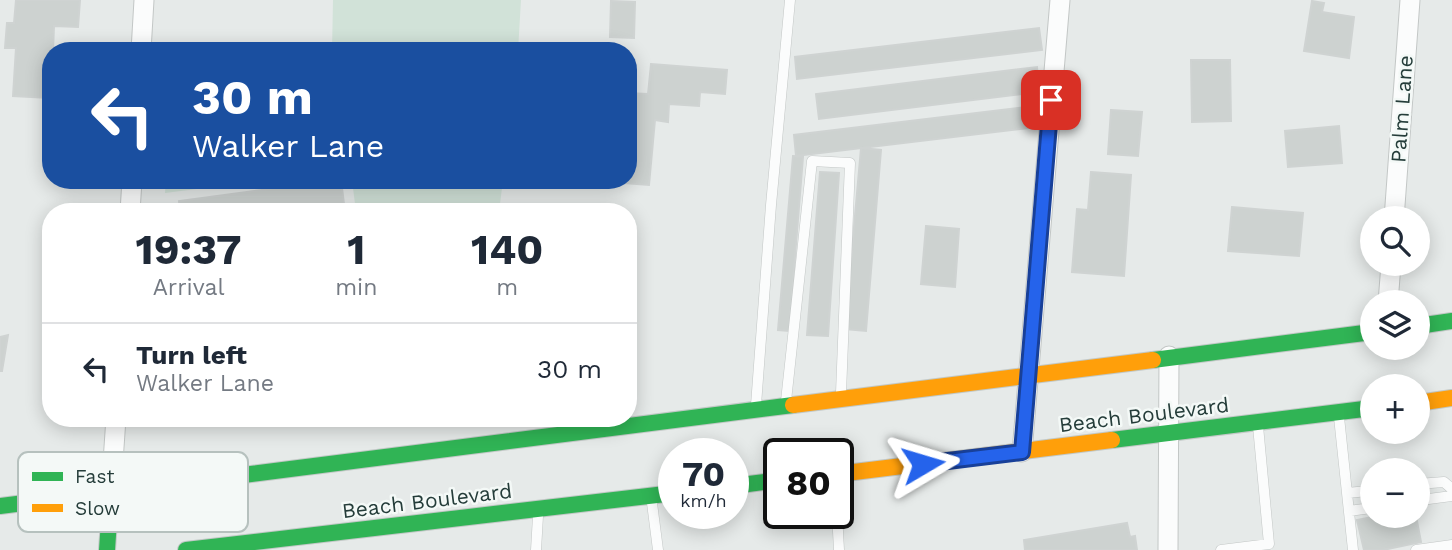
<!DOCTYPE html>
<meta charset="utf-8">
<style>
body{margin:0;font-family:"Work Sans",sans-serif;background:#f6f6f7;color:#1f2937;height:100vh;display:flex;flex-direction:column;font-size:26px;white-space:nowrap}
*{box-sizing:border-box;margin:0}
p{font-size:23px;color:#747a83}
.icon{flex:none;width:38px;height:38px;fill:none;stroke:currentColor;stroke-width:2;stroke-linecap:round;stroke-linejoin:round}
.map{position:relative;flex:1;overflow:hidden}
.sheet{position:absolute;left:42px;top:203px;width:595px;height:224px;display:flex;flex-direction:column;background:#fff;border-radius:28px;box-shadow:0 4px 18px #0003}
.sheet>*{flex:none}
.hud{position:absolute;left:42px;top:42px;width:595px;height:147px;border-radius:28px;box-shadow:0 4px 18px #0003;background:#1a4fa0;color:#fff;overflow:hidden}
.fabs{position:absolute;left:1360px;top:206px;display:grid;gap:14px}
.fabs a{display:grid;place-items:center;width:70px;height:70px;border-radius:50%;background:#fff;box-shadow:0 4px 18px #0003;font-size:35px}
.speed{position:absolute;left:658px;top:438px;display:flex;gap:14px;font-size:35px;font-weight:700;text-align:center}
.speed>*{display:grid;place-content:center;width:91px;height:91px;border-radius:50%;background:#fff;box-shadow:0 4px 18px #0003;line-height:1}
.speed small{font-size:18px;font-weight:400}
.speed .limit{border:4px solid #111;border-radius:10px;background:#fff;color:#111}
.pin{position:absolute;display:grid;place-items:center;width:60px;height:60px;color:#fff;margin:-30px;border-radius:14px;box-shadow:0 4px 10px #0006}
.me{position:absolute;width:77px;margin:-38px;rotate:83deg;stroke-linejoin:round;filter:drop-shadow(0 0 5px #0008)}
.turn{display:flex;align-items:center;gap:24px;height:147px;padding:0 35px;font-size:32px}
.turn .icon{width:91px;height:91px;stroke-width:2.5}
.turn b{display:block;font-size:49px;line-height:60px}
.eta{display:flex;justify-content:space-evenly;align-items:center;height:119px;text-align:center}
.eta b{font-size:42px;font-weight:700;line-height:49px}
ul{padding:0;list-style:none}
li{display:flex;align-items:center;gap:21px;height:91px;padding:0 35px;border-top:2px solid #e0e1e3}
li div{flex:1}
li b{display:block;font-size:26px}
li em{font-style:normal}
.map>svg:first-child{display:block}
.green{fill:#d1e2d8}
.building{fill:#cdd2d0;stroke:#cfd3d2;stroke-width:2}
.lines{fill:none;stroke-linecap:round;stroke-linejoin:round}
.lane-casing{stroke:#c3c7c6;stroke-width:11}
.street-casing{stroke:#c3c7c6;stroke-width:21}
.fast-casing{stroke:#c2c8c6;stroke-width:18}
.slow-casing{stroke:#c2c8c6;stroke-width:18}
.lane{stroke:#fbfcfc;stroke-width:10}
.street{stroke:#fbfcfc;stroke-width:19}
.fast{stroke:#30b455;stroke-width:16}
.slow{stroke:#ff9f0a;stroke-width:16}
.route-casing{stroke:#184099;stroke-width:18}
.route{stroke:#2563eb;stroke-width:12}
.labels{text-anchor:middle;stroke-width:5;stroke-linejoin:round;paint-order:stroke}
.street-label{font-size:21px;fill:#253d3a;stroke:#f4f9f7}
.key{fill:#f4f9f7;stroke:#b6c1be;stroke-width:2}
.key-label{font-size:19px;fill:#253d3a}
</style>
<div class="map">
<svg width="1452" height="550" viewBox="0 0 1452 550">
<rect width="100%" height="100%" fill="#e6eae9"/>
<path class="green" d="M 333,0 L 521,0 L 518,51 L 332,51 Z
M 166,180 L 268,180 L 165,193 Z
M 352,180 L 503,180 L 499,212 L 356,212 Z"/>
<path class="building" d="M 16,0 L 80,0 L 78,27 L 54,26 L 53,51 L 51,51 L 49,98 L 13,96 L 16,48 L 5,48 L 7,23 L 14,23 Z
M 611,1 L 635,2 L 634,38 L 610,37 Z
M 1312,1 L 1324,3 L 1322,12 L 1354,17 L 1349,58 L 1304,51 Z
M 1039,28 L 1042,50 L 797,79 L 795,57 Z
M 1191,60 L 1230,60 L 1231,121 L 1192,122 Z
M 651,64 L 727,70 L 725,94 L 700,92 L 699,106 L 669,104 L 668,122 L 655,120 L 649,185 L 584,180 L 628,180 L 628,93 L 648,94 Z
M 1037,67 L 1039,92 L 819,119 L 816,94 Z
M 1034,106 L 1036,127 L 796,156 L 794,135 Z
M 1111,110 L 1142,112 L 1138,156 L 1108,154 Z
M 1339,126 L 1342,163 L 1288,167 L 1285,131 Z
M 861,148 L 881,150 L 866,331 L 845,329 Z
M 793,156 L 803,157 L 789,331 L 778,330 Z
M 820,172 L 839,173 L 828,336 L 807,335 Z
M 1091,172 L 1131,175 L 1124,276 L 1072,272 L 1077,209 L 1088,210 Z
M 335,180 L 341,180 L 345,212 L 180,212 L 179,201 Z
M 1232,207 L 1303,213 L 1299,256 L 1228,251 Z
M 926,226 L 959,229 L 955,287 L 921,284 Z
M 8,335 L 2,371 L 0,371 L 0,337 Z
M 1377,516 L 1416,516 L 1421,542 L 1383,550 L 1364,550 L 1357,520 Z
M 1127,523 L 1130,537 L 1135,536 L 1137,550 L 1025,550 L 1024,540 Z"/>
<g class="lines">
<defs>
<path id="lane" d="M 786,401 L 812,161 L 850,163 L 841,393
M 756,405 L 771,205 L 790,0
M 1339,417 L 1353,550
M 1418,484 L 1444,482 L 1452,489
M 1347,493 L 1368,491
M 1421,500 L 1452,496
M 652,503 L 658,550
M 1349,511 L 1371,508
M 837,513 L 839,550
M 536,550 L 538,516
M 1221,550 L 1269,544 L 1258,426
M 1416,550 L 1452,545"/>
<path id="street" d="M 141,51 L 144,0
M 130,212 L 132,180
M 1394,219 L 1410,0
M 1388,303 L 1391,264
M 1022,452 L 1060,0
M 111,491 L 116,418
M 1168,550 L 1169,356"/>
<path id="fast" d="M 1418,326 L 1452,321
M 1153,360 L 1372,332
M 1112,440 L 1372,408
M 733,486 L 779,480
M 0,506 L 793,405
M 107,550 L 111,491
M 186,550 L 674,493"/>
<path id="slow" d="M 1418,403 L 1452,398
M 793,405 L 1153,360
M 838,474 L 1112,440"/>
</defs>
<use href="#lane" class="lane-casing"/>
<use href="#street" class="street-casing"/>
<use href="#fast" class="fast-casing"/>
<use href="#slow" class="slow-casing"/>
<use href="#lane" class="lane"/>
<use href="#street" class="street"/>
<use href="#fast" class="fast"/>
<use href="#slow" class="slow"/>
</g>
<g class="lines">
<defs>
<path id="route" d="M 923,464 L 1022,452 L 1051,100"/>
</defs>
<use href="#route" class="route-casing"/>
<use href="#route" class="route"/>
</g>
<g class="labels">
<g class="street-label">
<text transform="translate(1402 109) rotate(-86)" y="7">Palm Lane</text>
<text transform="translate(1144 415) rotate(-7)" y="7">Beach Boulevard</text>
<text transform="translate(427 501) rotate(-7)" y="7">Beach Boulevard</text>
</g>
</g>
<rect x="18" y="452" width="230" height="80" rx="10" class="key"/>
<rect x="32" y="472" width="31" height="9" fill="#30b455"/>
<rect x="32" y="504" width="31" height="8" fill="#ff9f0a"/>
<g class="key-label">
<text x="75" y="483">Fast</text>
<text x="75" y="515">Slow</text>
</g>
</svg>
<div class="fabs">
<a><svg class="icon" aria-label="search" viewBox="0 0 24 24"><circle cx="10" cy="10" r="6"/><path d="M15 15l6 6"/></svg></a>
<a><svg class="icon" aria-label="layers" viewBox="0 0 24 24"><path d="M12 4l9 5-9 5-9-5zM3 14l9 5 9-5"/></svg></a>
<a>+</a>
<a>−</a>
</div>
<div class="speed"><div>70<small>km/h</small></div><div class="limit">80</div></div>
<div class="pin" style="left:1051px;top:100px;background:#d93025"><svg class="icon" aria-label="arrive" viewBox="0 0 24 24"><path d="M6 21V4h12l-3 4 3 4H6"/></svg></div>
<svg class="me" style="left:923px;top:464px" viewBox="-20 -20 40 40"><path d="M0-17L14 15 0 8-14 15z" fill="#2563eb" stroke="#fff" stroke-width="4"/></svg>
<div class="hud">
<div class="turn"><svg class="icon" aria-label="left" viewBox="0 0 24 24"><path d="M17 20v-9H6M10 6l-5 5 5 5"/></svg><div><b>30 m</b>Walker Lane</div></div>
</div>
<section class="sheet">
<div class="eta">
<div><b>19:37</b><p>Arrival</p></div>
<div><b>1</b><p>min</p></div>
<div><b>140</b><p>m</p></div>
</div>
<ul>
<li><svg class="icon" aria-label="left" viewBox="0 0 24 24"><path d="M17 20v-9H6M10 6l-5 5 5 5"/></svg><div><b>Turn left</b><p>Walker Lane</p></div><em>30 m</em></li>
</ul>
</section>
</div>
